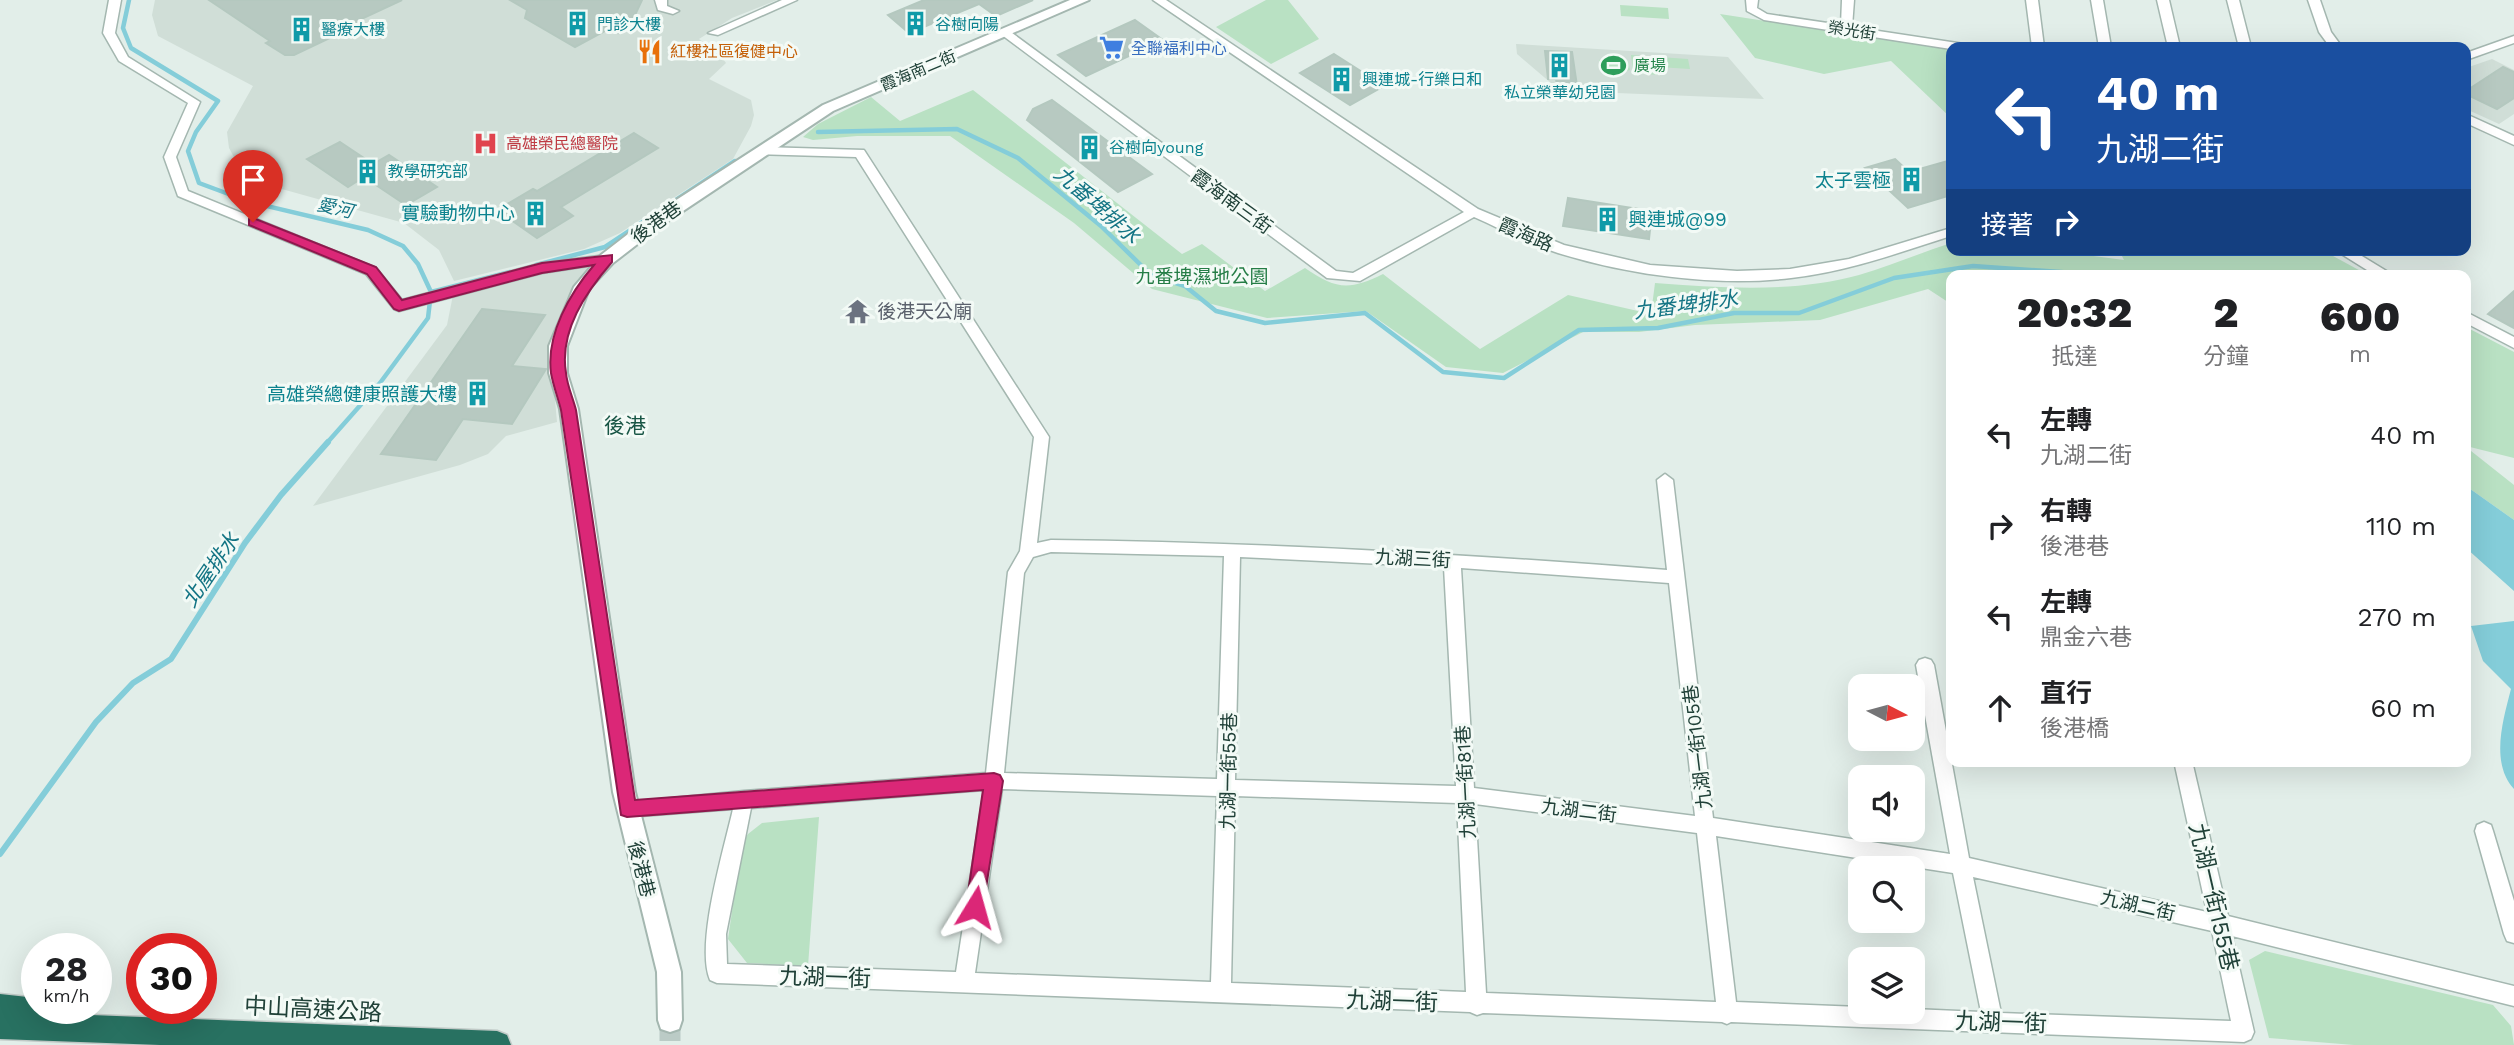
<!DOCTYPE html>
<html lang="zh-TW">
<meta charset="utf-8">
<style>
body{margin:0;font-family:"Work Sans","Noto Sans TC",sans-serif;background:#f6f6f6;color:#202124;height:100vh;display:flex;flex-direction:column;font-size:26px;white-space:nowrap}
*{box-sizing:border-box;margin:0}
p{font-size:23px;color:#757577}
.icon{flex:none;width:38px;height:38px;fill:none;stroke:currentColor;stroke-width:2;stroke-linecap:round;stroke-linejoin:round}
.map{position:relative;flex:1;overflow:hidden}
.panel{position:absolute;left:1946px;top:270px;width:525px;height:497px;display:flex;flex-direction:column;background:#fff;border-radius:14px;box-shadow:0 7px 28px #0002}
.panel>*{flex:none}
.top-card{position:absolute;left:1946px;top:42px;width:525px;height:214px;border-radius:14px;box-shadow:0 7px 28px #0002;background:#1a4fa0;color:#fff;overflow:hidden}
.needle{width:46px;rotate:96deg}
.fabs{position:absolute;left:1848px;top:674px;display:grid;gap:14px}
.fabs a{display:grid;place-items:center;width:77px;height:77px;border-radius:14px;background:#fff;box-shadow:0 7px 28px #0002;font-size:35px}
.speed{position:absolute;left:21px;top:933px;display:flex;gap:14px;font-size:35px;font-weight:700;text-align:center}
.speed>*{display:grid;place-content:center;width:91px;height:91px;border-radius:50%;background:#fff;box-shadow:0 7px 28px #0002;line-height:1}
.speed small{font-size:18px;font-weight:400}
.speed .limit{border:10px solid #d22;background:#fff;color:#111}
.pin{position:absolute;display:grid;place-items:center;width:60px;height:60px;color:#fff;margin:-72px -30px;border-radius:50% 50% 50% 0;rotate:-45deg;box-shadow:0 0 7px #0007}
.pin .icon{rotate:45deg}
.me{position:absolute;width:77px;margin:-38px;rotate:8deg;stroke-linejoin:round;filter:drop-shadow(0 0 5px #0008)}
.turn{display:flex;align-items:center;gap:24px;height:147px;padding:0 35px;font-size:32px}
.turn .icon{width:91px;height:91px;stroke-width:2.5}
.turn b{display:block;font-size:49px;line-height:60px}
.then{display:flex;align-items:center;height:66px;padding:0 35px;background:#0003;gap:14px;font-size:26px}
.eta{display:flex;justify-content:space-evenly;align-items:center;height:119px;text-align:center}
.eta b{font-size:42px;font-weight:800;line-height:49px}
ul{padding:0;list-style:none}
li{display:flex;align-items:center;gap:21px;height:91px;padding:0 35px}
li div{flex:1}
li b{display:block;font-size:26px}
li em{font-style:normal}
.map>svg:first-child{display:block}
.built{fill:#d0ded7}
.green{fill:#b9e1c3}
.water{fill:#84cdd9}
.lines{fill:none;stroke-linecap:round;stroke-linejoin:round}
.stream-far1{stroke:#84cdd9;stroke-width:4.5}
.stream{stroke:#84cdd9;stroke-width:6}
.building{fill:#b7c9c1;stroke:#b4c8bf;stroke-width:2}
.tertiary-tunnel{stroke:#bbcbc6;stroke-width:21;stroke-dasharray:21 10;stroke-linecap:butt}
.minor-casing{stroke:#a4b7b0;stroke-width:3}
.tertiary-casing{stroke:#a4b7b0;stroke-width:4}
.motorway-casing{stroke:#c1cac7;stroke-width:3}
.minor{fill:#fff;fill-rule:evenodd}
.tertiary{fill:#fff;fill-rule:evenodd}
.motorway{fill:#287161;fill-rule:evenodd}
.route{fill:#db2777;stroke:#8e194d;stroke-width:2}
.labels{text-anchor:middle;stroke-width:6;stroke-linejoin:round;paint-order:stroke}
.far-culture-label{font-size:16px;fill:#0d838f;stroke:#f3faf6;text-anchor:start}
.far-street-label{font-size:16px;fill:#204138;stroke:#f3faf6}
.far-shop-label{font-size:16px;fill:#366cbe;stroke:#f3faf6;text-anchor:start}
.far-food-label{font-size:16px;fill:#c56008;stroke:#f3faf6;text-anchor:start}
.far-leisure-label{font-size:16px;fill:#27864d;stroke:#f3faf6;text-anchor:start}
.far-health-label{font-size:16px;fill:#be3a42;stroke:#f3faf6;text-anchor:start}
.far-water-label{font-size:18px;font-style:italic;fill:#137484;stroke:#f3faf6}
.culture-label{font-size:19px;fill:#0d838f;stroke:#f3faf6;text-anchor:end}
.street-label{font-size:19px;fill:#204138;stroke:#f3faf6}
.park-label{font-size:19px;fill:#257d46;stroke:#f3faf6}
.worship-label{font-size:19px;fill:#5b616d;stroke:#f3faf6;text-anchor:start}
.water-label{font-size:21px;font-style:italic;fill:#137484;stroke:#f3faf6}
.neighbourhood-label{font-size:21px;fill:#195646;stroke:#f3faf6}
.near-street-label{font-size:23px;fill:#204138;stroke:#f3faf6}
</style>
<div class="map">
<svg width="2514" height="1045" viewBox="0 0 2514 1045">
<rect width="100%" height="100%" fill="#e2eee9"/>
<path class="built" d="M 155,0 L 777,0 L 732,18 L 699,39 L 718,52 L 726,63 L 709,79 L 751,100 L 754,115 L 751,126 L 733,159 L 620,233 L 584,249 L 454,281 L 439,250 L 404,223 L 271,186 L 242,172 L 229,148 L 227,132 L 253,86 L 158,36 L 152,15 Z
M 1516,44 L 1728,57 L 1764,99 L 1592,92 L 1585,102 L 1565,95 L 1517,54 Z
M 2492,59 L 2514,70 L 2514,114 L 2499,124 L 2466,109 L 2466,68 Z
M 592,266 L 567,298 L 550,345 L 557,422 L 506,436 L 488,454 L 460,465 L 313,506 L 447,325 L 453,295 L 545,272 Z"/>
<path class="green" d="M 1266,0 L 1288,0 L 1319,39 L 1271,64 L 1216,27 Z
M 1620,5 L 1668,8 L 1669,19 L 1621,16 Z
M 1720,14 L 1946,49 L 1951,53 L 1951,118 L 1891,61 L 1824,74 L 1755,58 Z
M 1631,55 L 1688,59 L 1690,69 L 1658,67 L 1658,75 L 1633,73 Z
M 1613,56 L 1628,61 L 1630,70 L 1613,75 L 1600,69 L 1599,60 Z
M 973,90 L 1182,254 L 1202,244 L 1265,291 L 1305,268 C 1335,289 1349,291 1383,274 L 1480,349 L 1568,295 L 1651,314 L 1655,283 C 1723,288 1793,293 1859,275 C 1890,266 1920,253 1951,243 L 1951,250 L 2048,250 L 2124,260 L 2119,250 L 2322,250 L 2368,275 L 2156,275 L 2132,270 L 2132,275 L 1951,275 L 1951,304 L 1928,289 L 1820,320 L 1695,325 L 1639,332 L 1583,332 L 1503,373 L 1446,367 L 1366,311 L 1267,318 L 1152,289 L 1074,223 L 950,136 L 857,136 L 813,140 L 803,137 L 818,124 L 871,97 L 900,121 Z
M 2466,327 L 2514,352 L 2514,458 L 2466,446 Z
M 2466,447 L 2514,485 L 2514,520 L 2466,486 Z
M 819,817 L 808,966 L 747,963 L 728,939 L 742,843 L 748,834 L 762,823 Z
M 2265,951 L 2493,1005 L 2511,1026 L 2514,1045 L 2354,1045 L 2269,1038 L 2249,960 Z"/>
<path class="water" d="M 2466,486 L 2514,520 L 2514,591 L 2466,548 Z
M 2514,621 L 2514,789 C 2490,763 2503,720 2511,689 L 2483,661 L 2471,626 Z"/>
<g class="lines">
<path class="stream-far1" d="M 129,0 L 123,28 L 131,48 L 218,101 L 196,132 L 188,151 L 199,183 L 250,202 L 368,230 L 403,246 L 418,264 L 431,292
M 818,132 L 957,129 L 1018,158 L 1101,226 L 1151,275 L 1185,286 L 1216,311 L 1265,323 L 1365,313 L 1443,372 L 1504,378 L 1579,330 L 1658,328 L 1734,313 L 1799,313 L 1894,278 L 1973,266 L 2103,275
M 536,265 L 605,247 L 735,161
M 431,292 L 510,272
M 326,444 L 380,383 L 428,318 L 431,292"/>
<path class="stream" d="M 0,854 L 96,722 L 133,683 L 171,659 L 245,543 L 281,495 L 328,442"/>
</g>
<path class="building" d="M 209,0 L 402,0 L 359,20 L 359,24 L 294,55 L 285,55 L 266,43 L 270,41 Z
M 510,0 L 642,0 L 636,13 L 618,33 L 612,27 L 575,47 L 525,18 L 527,10 Z
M 924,0 L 1033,0 L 996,16 L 979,4 L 909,33 L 888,15 Z
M 1135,20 L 1163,40 L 1086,76 L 1058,55 Z
M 1545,51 L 1572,52 L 1577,86 L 1557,85 L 1556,79 L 1548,79 Z
M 1334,54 L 1384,86 L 1350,105 L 1300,73 Z
M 2503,67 L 2514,72 L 2514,98 L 2497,109 L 2466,94 L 2466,91 Z
M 1052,100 L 1152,174 L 1118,192 L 1027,120 L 1033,109 Z
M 634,133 L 658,148 L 561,207 L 573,216 L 537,238 L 497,210 L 533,189 L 537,191 Z
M 340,142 L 373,164 L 389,155 L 437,187 L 406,205 L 364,177 L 348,187 L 307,159 Z
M 1895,159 L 1909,172 L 1951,160 L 1951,195 L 1908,208 L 1865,168 Z
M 1568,198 L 1652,211 L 1649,239 L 1563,226 Z
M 2514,291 L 2514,328 L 2488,314 Z
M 482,309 L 545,315 L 512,366 L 546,369 L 512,424 L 463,419 L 436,460 L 381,454 Z"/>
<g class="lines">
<path class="tertiary-tunnel" d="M 670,1020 L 670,1045"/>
<defs>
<path id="minor" d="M 109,0 L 121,0 L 115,33 L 128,57 L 200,102 L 176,157 L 188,191 L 376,268 L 402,300 L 542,263 L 607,255 L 614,259 L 607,263 L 542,273 L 399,311 L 394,309 L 366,274 L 178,196 L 164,157 L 188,103 L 119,61 L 103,33 Z
M 655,0 L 667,0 L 667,6 L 679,11 L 673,14 L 658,10 Z
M 782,0 L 797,0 L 718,35 L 708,33 Z
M 1153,0 L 1166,0 L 1478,209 L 1564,245 L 1650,265 L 1737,271 L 1790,269 L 1849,259 L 1951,228 L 1951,236 C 1898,253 1846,272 1791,278 C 1716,287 1629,275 1558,253 C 1529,244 1501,229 1474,217 L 1360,281 L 1327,278 L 998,32 L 1008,30 L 1336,271 L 1353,273 L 1464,212 Z
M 1746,0 L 1758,0 L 1757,8 L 1767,14 L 1841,25 L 1842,0 L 1854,0 L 1852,27 L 1964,44 L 1970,47 L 1951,49 L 1764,20 L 1747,11 Z
M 2026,0 L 2038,0 L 2044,47 L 2032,47 Z
M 2091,0 L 2103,0 L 2111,47 L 2099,47 Z
M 2157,0 L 2169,0 L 2180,47 L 2168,47 Z
M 2227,0 L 2239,0 L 2251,47 L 2239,47 Z
M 2308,0 L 2320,0 L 2331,32 L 2342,47 L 2330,47 L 2319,32 Z
M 2514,36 L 2514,43 L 2466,60 L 2466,53 Z
M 2466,114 L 2514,136 L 2514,145 L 2466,123 Z
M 760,147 L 864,150 L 1049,437 L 1037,543 L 1051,540 C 1257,542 1462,554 1667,570 L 1657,480 L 1665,474 L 1673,480 L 1713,818 L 1950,854 L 1916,665 L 1919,660 L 1925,658 L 1931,660 L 1934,665 L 1969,858 L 2207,912 L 2174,761 L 2192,761 L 2228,916 L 2514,986 L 2514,1006 L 2232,936 L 2254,1032 L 2251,1039 L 2244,1042 L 1731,1022 L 1727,1024 L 1722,1022 L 1483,1013 L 1477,1015 L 1470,1012 L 717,983 L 710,980 C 695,944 724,849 733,809 L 627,817 L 621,815 L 618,809 L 621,803 L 744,791 L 986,773 L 1008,572 L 1020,551 L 1034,437 L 856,157 L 756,154 L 754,151 ZM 1051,552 L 1224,556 L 1217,779 L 1004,773 L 1024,573 L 1033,557 ZM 1240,557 L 1444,567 L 1456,786 L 1235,780 ZM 1461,568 L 1669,583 L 1695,816 L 1474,788 ZM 1002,789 L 1217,796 L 1211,982 L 975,973 ZM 984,790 L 956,972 L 727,964 L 726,934 L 751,808 ZM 1235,796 L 1457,803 L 1466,992 L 1231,983 ZM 1475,804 L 1697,833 L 1716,1002 L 1486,993 ZM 1716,836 L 1953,873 L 1981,1012 L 1913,1009 L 1913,1012 L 1860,1012 L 1860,1007 L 1736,1002 ZM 1973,877 L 2212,931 L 2231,1021 L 2001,1013 Z
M 2335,250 L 2352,250 L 2393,275 L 2375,275 Z
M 2466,312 L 2514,337 L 2514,348 L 2466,323 Z
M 2484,822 L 2491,825 L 2493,831 L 2514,901 L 2514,943 L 2507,941 L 2504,934 L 2475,831 L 2477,825 Z"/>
<path id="tertiary" d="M 1070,0 L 1089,0 L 833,111 L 662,225 L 613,263 L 589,289 L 567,346 L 567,373 L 578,409 L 635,792 L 681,972 L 682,1020 L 679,1029 L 670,1032 L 661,1029 L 658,1020 L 657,972 L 613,792 L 560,409 L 549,373 L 549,346 L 574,287 L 601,255 L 650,217 L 823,105 Z"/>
<path id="motorway" d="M 0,994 L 37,998 L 37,1008 L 64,1008 L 66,1014 L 497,1031 L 507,1035 L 511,1045 L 160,1045 L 0,1039 Z"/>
</defs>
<use href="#minor" class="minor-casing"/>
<use href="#tertiary" class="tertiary-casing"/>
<use href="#motorway" class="motorway-casing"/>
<use href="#minor" class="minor"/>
<use href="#tertiary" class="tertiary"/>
<use href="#motorway" class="motorway"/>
</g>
<path class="route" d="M 253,218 L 376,267 L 402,300 L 542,263 L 612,255 L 612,262 C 586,292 559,331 566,373 C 567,385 573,398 576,410 L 635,800 L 994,773 L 1000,775 L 1003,781 L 982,913 L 975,916 L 968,913 L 966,907 L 983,790 L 627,817 L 621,815 L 561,410 C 558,398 553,385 551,373 C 546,334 570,293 594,265 L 542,273 L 399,311 L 394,309 L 367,274 L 249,225 L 249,219 Z"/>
<defs>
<symbol id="building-bare" viewBox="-9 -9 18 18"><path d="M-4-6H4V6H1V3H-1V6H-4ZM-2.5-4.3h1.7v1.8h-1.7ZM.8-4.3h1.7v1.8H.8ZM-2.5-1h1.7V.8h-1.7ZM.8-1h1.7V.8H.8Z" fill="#0f9aa8" stroke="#f3faf6" stroke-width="2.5" paint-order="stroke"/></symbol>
<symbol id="supermarket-bare" viewBox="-9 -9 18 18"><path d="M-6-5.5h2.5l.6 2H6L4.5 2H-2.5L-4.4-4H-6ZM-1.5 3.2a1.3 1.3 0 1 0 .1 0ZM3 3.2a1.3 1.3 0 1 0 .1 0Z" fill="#3f7fe0" stroke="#f3faf6" stroke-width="2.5" paint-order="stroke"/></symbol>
<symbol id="restaurant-bare" viewBox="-9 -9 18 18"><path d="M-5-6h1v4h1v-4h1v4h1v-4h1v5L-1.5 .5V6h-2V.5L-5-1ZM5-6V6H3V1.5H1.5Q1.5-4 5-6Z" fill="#e8710a" stroke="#f3faf6" stroke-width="2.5" paint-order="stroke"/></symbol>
<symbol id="stadium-bare" viewBox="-9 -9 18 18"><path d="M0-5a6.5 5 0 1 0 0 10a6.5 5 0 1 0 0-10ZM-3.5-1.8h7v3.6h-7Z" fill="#2e9e5b" stroke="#f3faf6" stroke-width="2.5" paint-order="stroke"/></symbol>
<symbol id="hospital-bare" viewBox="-9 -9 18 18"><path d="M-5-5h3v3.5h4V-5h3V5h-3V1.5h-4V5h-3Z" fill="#e0444e" stroke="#f3faf6" stroke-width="2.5" paint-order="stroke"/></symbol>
<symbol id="temple-bare" viewBox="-9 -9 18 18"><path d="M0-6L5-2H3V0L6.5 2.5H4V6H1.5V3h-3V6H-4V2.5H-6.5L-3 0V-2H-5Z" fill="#6b7280" stroke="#f3faf6" stroke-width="2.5" paint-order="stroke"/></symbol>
</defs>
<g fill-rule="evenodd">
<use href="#building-bare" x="560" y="6" width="35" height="35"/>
<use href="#building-bare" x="898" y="6" width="35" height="35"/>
<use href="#building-bare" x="284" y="12" width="35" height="35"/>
<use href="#supermarket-bare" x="1094" y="30" width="35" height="35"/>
<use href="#restaurant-bare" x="632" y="34" width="35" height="35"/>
<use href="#stadium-bare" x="1596" y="48" width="35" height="35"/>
<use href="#building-bare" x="1542" y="48" width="35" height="35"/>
<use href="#building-bare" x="1324" y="62" width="35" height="35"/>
<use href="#hospital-bare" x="468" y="126" width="35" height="35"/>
<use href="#building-bare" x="1072" y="130" width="35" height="35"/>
<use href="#building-bare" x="350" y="154" width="35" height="35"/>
<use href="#building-bare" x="1894" y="162" width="35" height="35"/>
<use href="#building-bare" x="518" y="196" width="35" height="35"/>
<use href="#building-bare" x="1590" y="202" width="35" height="35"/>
<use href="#temple-bare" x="840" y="294" width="35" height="35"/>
<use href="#building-bare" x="460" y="376" width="35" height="35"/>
</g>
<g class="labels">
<g class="far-culture-label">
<text x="597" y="30">門診大樓</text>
<text x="935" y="30">谷樹向陽</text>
<text x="321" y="35">醫療大樓</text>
<text x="1362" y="85">興連城-行樂日和</text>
<text x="1560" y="98" text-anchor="middle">私立榮華幼兒園</text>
<text x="1109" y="153">谷樹向young</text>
<text x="388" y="177">教學研究部</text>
</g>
<g class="far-street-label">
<text transform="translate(1852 30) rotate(9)" y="6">榮光街</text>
<text transform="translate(918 70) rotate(-23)" y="6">霞海南二街</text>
</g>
<g class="far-shop-label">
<text x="1131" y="54">全聯福利中心</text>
</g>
<g class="far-food-label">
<text x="670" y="57">紅樓社區復健中心</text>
</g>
<g class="far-leisure-label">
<text x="1634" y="71">廣場</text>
</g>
<g class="far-health-label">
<text x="506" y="149">高雄榮民總醫院</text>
</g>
<g class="far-water-label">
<text transform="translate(335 208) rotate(13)" y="6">愛河</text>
</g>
<g class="culture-label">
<text x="1891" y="187">太子雲極</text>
<text x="515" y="220">實驗動物中心</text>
<text x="1628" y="226" text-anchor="start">興連城@99</text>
<text x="457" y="401">高雄榮總健康照護大樓</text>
</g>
<g class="street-label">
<text transform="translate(1232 201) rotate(36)" y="7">霞海南三街</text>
<text transform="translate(656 222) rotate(-36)" y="7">後港巷</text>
<text transform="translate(1526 234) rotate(23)" y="7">霞海路</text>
<text transform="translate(1413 558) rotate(3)" y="7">九湖三街</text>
<text transform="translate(1697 747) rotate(-97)" y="7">九湖一街105巷</text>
<text transform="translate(1228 771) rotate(-89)" y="7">九湖一街55巷</text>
<text transform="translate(1465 782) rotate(-93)" y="7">九湖一街81巷</text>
<text transform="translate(1579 810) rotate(7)" y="7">九湖二街</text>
<text transform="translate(642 869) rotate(76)" y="7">後港巷</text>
<text transform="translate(2138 905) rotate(13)" y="7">九湖二街</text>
</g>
<g class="park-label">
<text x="1202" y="283">九番埤濕地公園</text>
</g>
<g class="worship-label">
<text x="877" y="318">後港天公廟</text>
</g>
<g class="water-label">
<text transform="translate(1097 205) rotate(41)" y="7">九番埤排水</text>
<text transform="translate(1686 305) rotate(-7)" y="7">九番埤排水</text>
<text transform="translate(211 570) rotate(-56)" y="7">北屋排水</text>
</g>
<g class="neighbourhood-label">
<text x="625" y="433">後港</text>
</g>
<g class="near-street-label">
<text transform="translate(2214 897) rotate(77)" y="8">九湖一街155巷</text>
<text transform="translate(825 977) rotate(2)" y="8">九湖一街</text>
<text transform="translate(1392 1001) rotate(2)" y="8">九湖一街</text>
<text transform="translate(313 1009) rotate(3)" y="8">中山高速公路</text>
<text transform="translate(2001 1022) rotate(2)" y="8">九湖一街</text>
</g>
</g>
</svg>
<div class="fabs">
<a><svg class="needle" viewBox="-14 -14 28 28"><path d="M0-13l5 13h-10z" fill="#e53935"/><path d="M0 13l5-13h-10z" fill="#757577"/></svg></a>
<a><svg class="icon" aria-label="sound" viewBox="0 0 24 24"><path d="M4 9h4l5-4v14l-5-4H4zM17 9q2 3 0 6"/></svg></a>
<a><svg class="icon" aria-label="search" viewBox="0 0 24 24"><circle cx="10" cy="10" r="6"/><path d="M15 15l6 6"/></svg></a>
<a><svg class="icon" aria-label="layers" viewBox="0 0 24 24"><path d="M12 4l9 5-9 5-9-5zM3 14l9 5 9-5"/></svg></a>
</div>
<div class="speed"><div>28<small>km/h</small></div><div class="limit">30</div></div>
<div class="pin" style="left:253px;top:222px;background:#d93025"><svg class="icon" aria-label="arrive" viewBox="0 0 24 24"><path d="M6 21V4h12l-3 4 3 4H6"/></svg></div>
<svg class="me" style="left:975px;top:907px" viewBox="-20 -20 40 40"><path d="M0-17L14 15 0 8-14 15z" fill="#db2777" stroke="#fff" stroke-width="4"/></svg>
<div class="top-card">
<div class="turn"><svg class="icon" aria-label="left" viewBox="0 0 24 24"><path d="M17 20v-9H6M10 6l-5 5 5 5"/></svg><div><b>40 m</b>九湖二街</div></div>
<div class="then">接著<svg class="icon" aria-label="right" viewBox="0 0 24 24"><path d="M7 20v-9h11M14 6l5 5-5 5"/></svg></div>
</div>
<section class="panel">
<div class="eta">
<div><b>20:32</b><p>抵達</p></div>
<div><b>2</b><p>分鐘</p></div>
<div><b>600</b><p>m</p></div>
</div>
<ul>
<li><svg class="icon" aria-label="left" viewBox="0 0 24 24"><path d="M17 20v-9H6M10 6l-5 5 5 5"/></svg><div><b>左轉</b><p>九湖二街</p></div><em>40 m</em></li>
<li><svg class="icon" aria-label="right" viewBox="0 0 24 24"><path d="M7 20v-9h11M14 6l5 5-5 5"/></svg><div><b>右轉</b><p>後港巷</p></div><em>110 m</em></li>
<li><svg class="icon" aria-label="left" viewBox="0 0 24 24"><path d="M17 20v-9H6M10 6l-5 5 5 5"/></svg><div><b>左轉</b><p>鼎金六巷</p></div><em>270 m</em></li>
<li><svg class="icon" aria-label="ahead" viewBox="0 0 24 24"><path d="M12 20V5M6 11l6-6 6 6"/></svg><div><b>直行</b><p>後港橋</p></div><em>60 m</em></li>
</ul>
</section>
</div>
